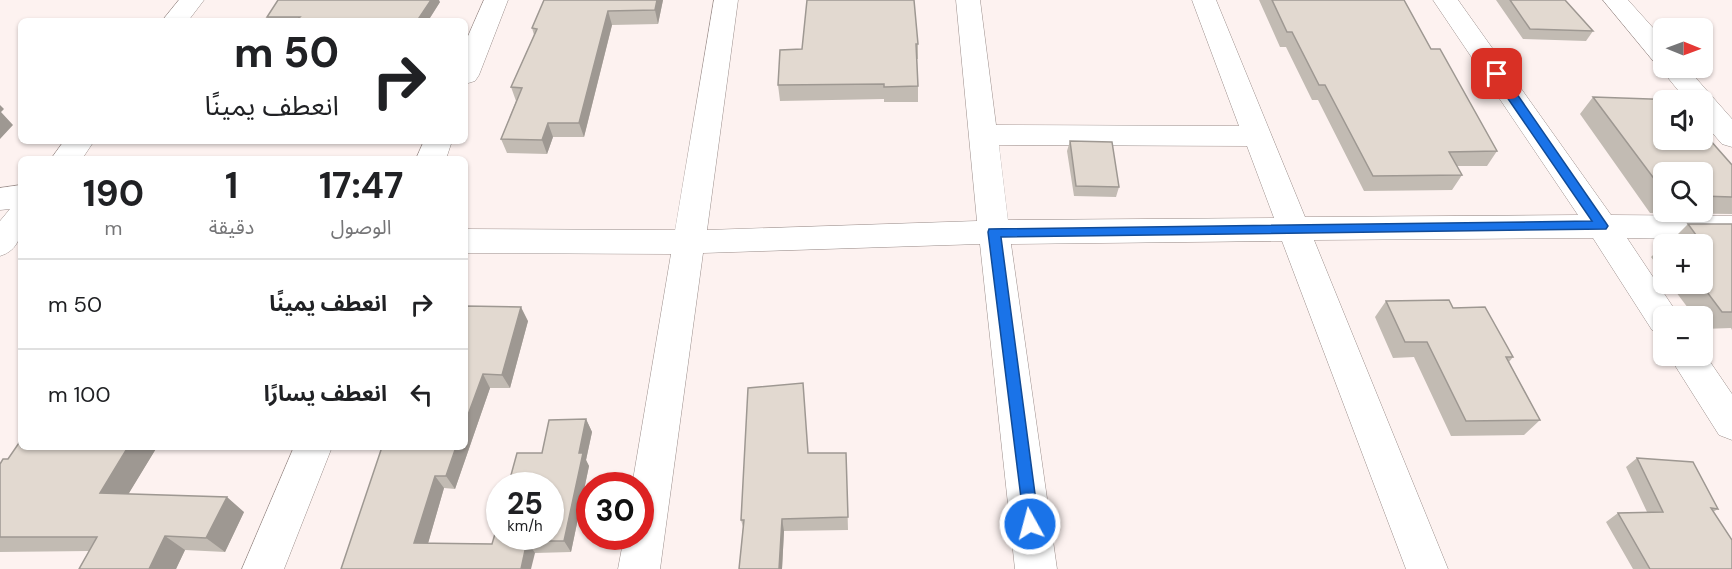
<!DOCTYPE html>
<html lang="ar">
<meta charset="utf-8">
<style>
body{margin:0;font-family:"DM Sans","Noto Sans Arabic",sans-serif;background:#f6f6f6;color:#202124;direction:rtl;height:100vh;display:flex;flex-direction:column;font-size:22px;white-space:nowrap}
*{box-sizing:border-box;margin:0}
p{font-size:20px;color:#757577}
.icon{flex:none;width:33px;height:33px;fill:none;stroke:currentColor;stroke-width:2;stroke-linecap:round;stroke-linejoin:round}
.map{position:relative;flex:1;overflow:hidden;direction:ltr}
.details{position:absolute;left:18px;top:156px;width:450px;height:294px;display:flex;flex-direction:column;background:#fff;border-radius:9px;box-shadow:0 2px 4px #0004;direction:rtl}
.details>*{flex:none}
.top-card{position:absolute;left:18px;top:18px;width:450px;height:126px;border-radius:9px;box-shadow:0 2px 4px #0004;direction:rtl;background:#fff;color:#202124;overflow:hidden}
.needle{width:39px;rotate:91deg}
.fabs{position:absolute;left:1653px;top:18px;display:grid;gap:12px}
.fabs a{display:grid;place-items:center;width:60px;height:60px;border-radius:9px;background:#fff;box-shadow:0 2px 4px #0004;font-size:30px}
.speed{position:absolute;left:486px;top:472px;display:flex;gap:12px;font-size:30px;font-weight:700;text-align:center}
.speed>*{display:grid;place-content:center;width:78px;height:78px;border-radius:50%;background:#fff;box-shadow:0 2px 4px #0004;line-height:1}
.speed small{font-size:15px;font-weight:400}
.speed .limit{border:9px solid #d22;background:#fff;color:#111}
.pin{position:absolute;display:grid;place-items:center;width:51px;height:51px;color:#fff;margin:-26px;border-radius:12px;box-shadow:0 3px 9px #0006}
.me{position:absolute;width:66px;margin:-33px;rotate:353deg;stroke-linejoin:round;filter:drop-shadow(0 0 4px #0008)}
.turn{display:flex;align-items:center;gap:21px;height:126px;padding:0 30px;font-size:27px}
.turn .icon{width:78px;height:78px;stroke-width:2.5}
.turn b{display:block;font-size:42px;line-height:51px}
.eta{display:flex;justify-content:space-evenly;align-items:center;height:102px;text-align:center}
.eta b{font-size:36px;font-weight:700;line-height:42px}
ul{padding:0;list-style:none}
li{display:flex;align-items:center;gap:18px;height:90px;padding:0 30px;border-top:2px solid #e0e0e0}
li div{flex:1}
li b{display:block;font-size:22px}
li em{font-style:normal}
.map>svg:first-child{display:block}
.lines{fill:none;stroke-linecap:round;stroke-linejoin:round}
.street-casing{stroke:#9b8e8b;stroke-width:1}
.street{fill:#fff;fill-rule:evenodd}
.wall{fill:#c2bbb3;fill-rule:evenodd}
.shaded-wall{fill:#9e9892}
.building{fill:#e2d9d0;stroke:#9e9892;stroke-width:1.5}
.route{fill:#1a73e8;stroke:#114b97;stroke-width:1.5}
</style>
<div class="map">
<svg width="1732" height="569" viewBox="0 0 1732 569">
<rect width="100%" height="100%" fill="#fdf2f0"/>
<g class="lines">
<defs>
<path id="street" d="M 179,0 L 204,0 L 188,21 L 162,21 Z
M 484,0 L 508,0 L 479,75 L 475,81 L 465,84 L 465,43 Z
M 714,0 L 738,0 L 707,230 L 977,221 L 956,0 L 980,0 L 996,125 L 1239,126 L 1192,0 L 1216,0 L 1305,217 L 1578,215 L 1433,0 L 1458,0 L 1611,215 L 1732,216 L 1732,240 L 1627,238 L 1679,316 L 1664,316 L 1664,333 L 1652,330 L 1593,238 L 1314,240 L 1448,569 L 1406,569 L 1282,241 L 1011,244 L 1057,569 L 1015,569 L 980,244 L 703,253 L 660,569 L 618,569 L 624,537 L 640,537 L 640,486 L 632,486 L 671,254 L 465,253 L 465,229 L 675,230 ZM 999,145 L 1247,146 L 1274,218 L 1008,220 Z
M 1603,0 L 1628,0 L 1664,40 L 1664,68 L 1687,68 L 1732,119 L 1732,147 L 1722,144 L 1702,121 L 1702,100 L 1686,100 L 1660,68 L 1662,65 L 1655,63 Z
M 64,141 L 94,141 L 82,159 L 51,159 Z
M 424,141 L 452,141 L 446,159 L 416,159 Z
M 21,185 C 21,211 30,247 0,256 L 0,221 L 10,209 L 0,210 L 0,188 Z
M 1702,350 L 1732,394 L 1732,440 L 1719,435 L 1669,356 L 1702,356 Z
M 294,447 L 332,447 L 284,569 L 242,569 Z"/>
</defs>
<use href="#street" class="street-casing"/>
<use href="#street" class="street"/>
</g>
<path class="wall" d="M 544,0 L 663,0 L 658,24 L 612,25 L 584,137 L 553,137 L 547,154 L 507,153 L 501,139 L 516,101 L 511,87 L 534,35 L 532,28 Z
M 1259,0 L 1404,0 L 1431,49 L 1497,151 L 1487,166 L 1457,166 L 1462,175 L 1452,190 L 1364,191 L 1318,100 L 1312,100 L 1286,47 L 1280,47 Z
M 1496,0 L 1565,0 L 1593,31 L 1586,41 L 1523,39 Z
M 440,2 L 428,21 L 269,21 L 267,17 Z
M 918,44 L 918,59 L 917,59 L 918,86 L 918,102 L 884,102 L 884,99 L 780,101 L 778,85 L 802,49 Z
M 1593,97 L 1664,100 L 1732,165 L 1732,214 L 1650,213 L 1580,114 ZM 1664,172 L 1702,172 L 1702,212 L 1664,212 Z
M 1070,141 L 1119,187 L 1116,197 L 1074,196 L 1067,151 Z
M 1688,224 L 1732,224 L 1732,330 L 1731,328 L 1703,329 L 1702,316 L 1694,316 L 1670,284 L 1702,284 L 1702,244 L 1664,244 L 1664,274 L 1651,257 L 1668,240 L 1672,240 Z
M 1386,301 L 1453,308 L 1513,357 L 1509,362 L 1540,420 L 1524,435 L 1451,436 L 1414,357 L 1393,358 L 1375,317 Z
M 465,306 L 528,321 L 510,388 L 490,388 L 455,489 L 444,488 L 428,543 L 492,544 L 542,453 L 586,419 L 592,432 L 586,460 L 589,466 L 571,552 L 535,553 L 341,569 Z
M 157,447 L 128,494 L 244,512 L 225,552 L 185,550 L 176,569 L 79,569 L 89,551 L 0,552 L 0,464 Z
M 808,453 L 846,453 L 848,530 L 784,531 L 782,569 L 739,569 L 743,527 L 741,520 Z
M 1637,458 L 1718,509 L 1713,512 L 1732,569 L 1633,569 L 1606,522 L 1618,513 L 1647,512 L 1626,467 Z"/>
<path class="shaded-wall" d="M 431,0 L 439,0 L 440,2 L 428,21 L 417,21 Z
M 657,0 L 663,0 L 658,24 L 655,10 Z
M 608,11 L 612,25 L 584,137 L 579,123 Z
M 0,105 L 4,109 L 1,112 L 13,125 L 0,139 Z
M 548,123 L 553,137 L 547,154 L 542,140 Z
M 521,307 L 528,321 L 510,388 L 502,375 Z
M 483,374 L 490,388 L 455,489 L 446,476 L 456,447 L 465,447 L 465,423 Z
M 586,419 L 592,432 L 586,460 L 589,466 L 571,552 L 564,541 L 579,453 Z
M 128,447 L 157,447 L 120,508 L 100,493 Z
M 435,476 L 444,488 L 425,554 L 414,543 Z
M 227,497 L 244,512 L 225,552 L 206,538 Z
M 782,519 L 784,531 L 782,569 L 779,569 Z
M 165,536 L 185,550 L 176,569 L 149,569 Z
M 527,541 L 535,553 L 531,569 L 521,569 Z"/>
<path class="building" d="M 278,0 L 431,0 L 417,21 L 296,21 L 300,17 L 267,17 Z
M 544,0 L 657,0 L 655,10 L 608,11 L 579,123 L 548,123 L 542,140 L 501,139 L 522,88 L 511,87 L 537,29 L 532,28 Z
M 807,0 L 914,0 L 918,44 L 916,44 L 918,86 L 884,87 L 884,84 L 778,85 L 780,50 L 802,49 Z
M 1272,0 L 1404,0 L 1431,49 L 1440,49 L 1497,151 L 1449,152 L 1462,175 L 1373,176 L 1325,85 L 1319,85 L 1292,32 L 1287,32 Z
M 1510,0 L 1565,0 L 1593,31 L 1530,29 Z
M 1593,97 L 1679,100 L 1664,100 L 1664,140 L 1702,140 L 1702,131 L 1732,165 L 1732,197 L 1702,196 L 1702,172 L 1664,172 L 1664,192 Z
M 1070,141 L 1112,142 L 1119,187 L 1076,186 Z
M 1688,224 L 1732,224 L 1732,312 L 1722,312 L 1701,284 L 1702,284 L 1702,244 L 1672,244 L 1668,240 L 1699,239 Z
M 1449,300 L 1453,308 L 1485,307 L 1513,357 L 1506,357 L 1540,420 L 1466,421 L 1427,342 L 1405,342 L 1386,301 Z
M 465,306 L 521,307 L 502,375 L 483,374 L 465,423 Z
M 803,383 L 808,453 L 846,453 L 848,517 L 782,519 L 779,569 L 739,569 L 744,520 L 741,520 L 748,388 Z
M 586,419 L 579,453 L 583,453 L 564,541 L 527,541 L 521,569 L 341,569 L 382,447 L 456,447 L 446,476 L 435,476 L 414,543 L 492,544 L 500,517 L 500,537 L 550,537 L 550,486 L 508,486 L 517,453 L 542,453 L 549,420 Z
M 21,440 L 21,447 L 128,447 L 100,493 L 227,497 L 206,538 L 165,536 L 149,569 L 79,569 L 97,537 L 0,537 L 0,464 L 3,459 L 8,459 Z
M 1637,458 L 1693,462 L 1718,509 L 1711,508 L 1732,540 L 1732,569 L 1650,569 L 1618,513 L 1663,512 Z"/>
<path class="route" d="M 1497,70 L 1501,71 L 1606,223 L 1608,226 L 1606,229 L 1001,237 L 1039,524 L 1036,530 L 1030,532 L 1025,530 L 988,232 L 989,229 L 1592,221 L 1491,74 Z"/>
</svg>
<div class="fabs">
<a><svg class="needle" viewBox="-14 -14 28 28"><path d="M0-13l5 13h-10z" fill="#e53935"/><path d="M0 13l5-13h-10z" fill="#757577"/></svg></a>
<a><svg class="icon" aria-label="sound" viewBox="0 0 24 24"><path d="M4 9h4l5-4v14l-5-4H4zM17 9q2 3 0 6"/></svg></a>
<a><svg class="icon" aria-label="search" viewBox="0 0 24 24"><circle cx="10" cy="10" r="6"/><path d="M15 15l6 6"/></svg></a>
<a>+</a>
<a>−</a>
</div>
<div class="speed"><div>25<small>km/h</small></div><div class="limit">30</div></div>
<div class="pin" style="left:1497px;top:74px;background:#d93025"><svg class="icon" aria-label="arrive" viewBox="0 0 24 24"><path d="M6 21V4h12l-3 4 3 4H6"/></svg></div>
<svg class="me" style="left:1030px;top:524px" viewBox="-20 -20 40 40"><circle r="17" fill="#1a73e8" stroke="#fff" stroke-width="3"/><path d="M0-11L8 9 0 5-8 9z" fill="#fff"/></svg>
<div class="top-card">
<div class="turn"><svg class="icon" aria-label="right" viewBox="0 0 24 24"><path d="M7 20v-9h11M14 6l5 5-5 5"/></svg><div><b>50 m</b>انعطف يمينًا</div></div>
</div>
<section class="details">
<div class="eta">
<div><b>17:47</b><p>الوصول</p></div>
<div><b>1</b><p>دقيقة</p></div>
<div><b>190</b><p>m</p></div>
</div>
<ul>
<li><svg class="icon" aria-label="right" viewBox="0 0 24 24"><path d="M7 20v-9h11M14 6l5 5-5 5"/></svg><div><b>انعطف يمينًا</b></div><em>50 m</em></li>
<li><svg class="icon" aria-label="left" viewBox="0 0 24 24"><path d="M17 20v-9H6M10 6l-5 5 5 5"/></svg><div><b>انعطف يسارًا</b></div><em>100 m</em></li>
</ul>
</section>
</div>
